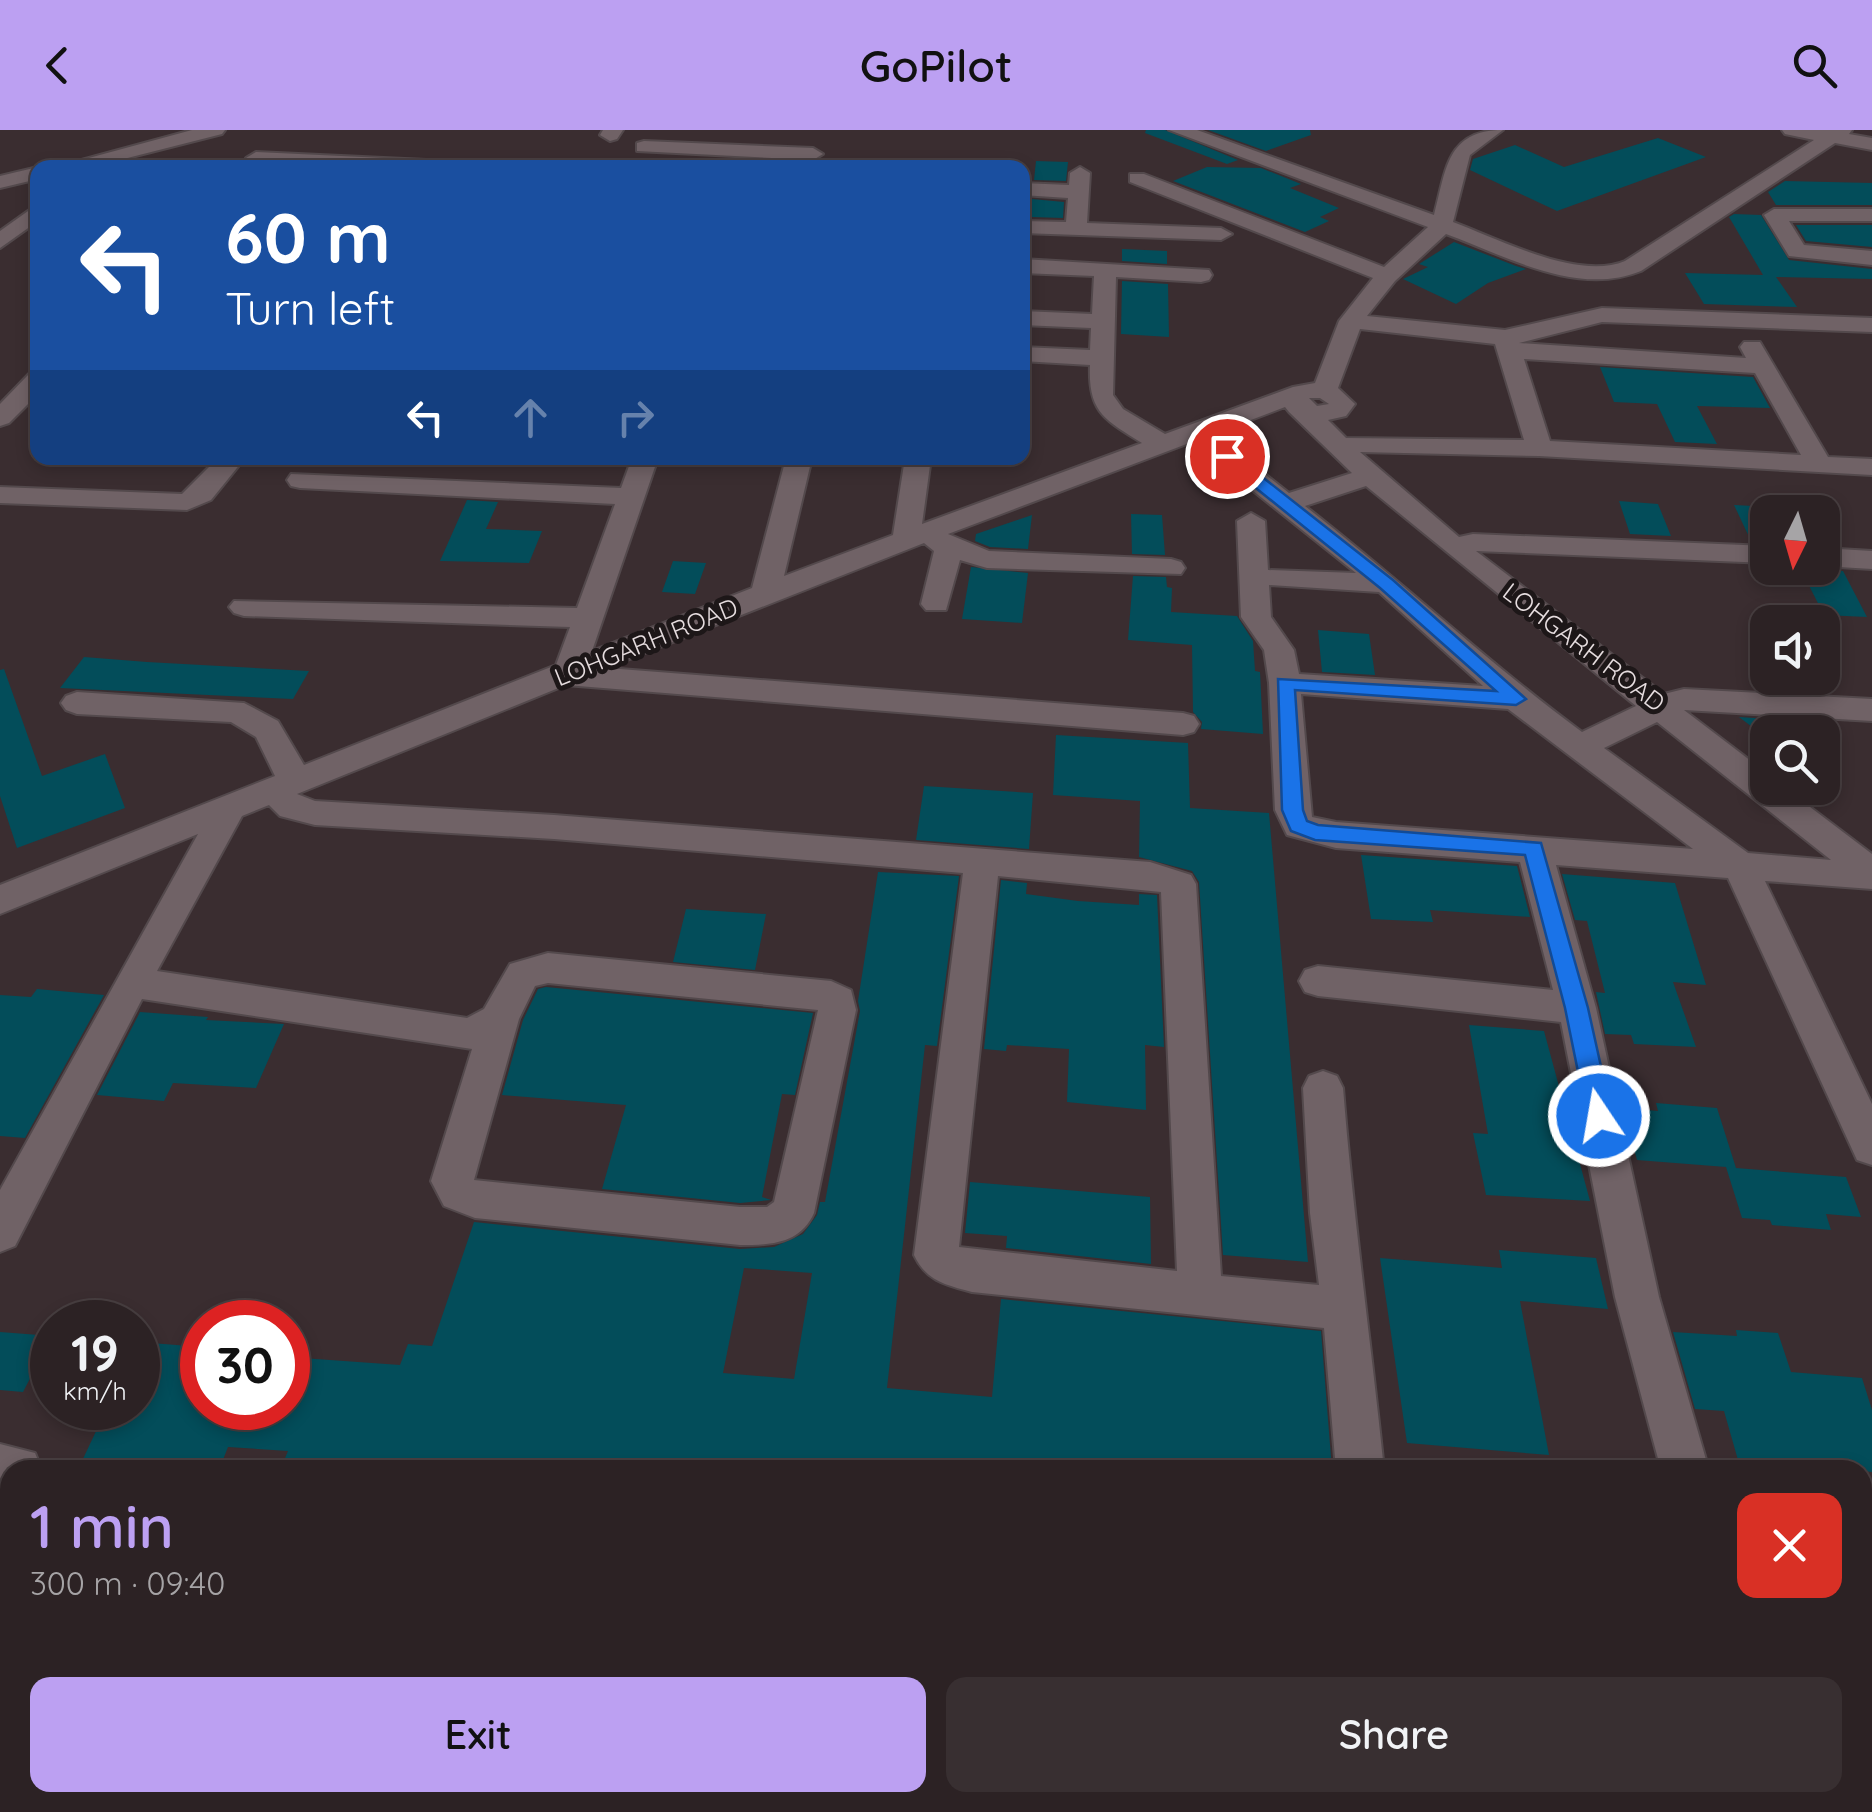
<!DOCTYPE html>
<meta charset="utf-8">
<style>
body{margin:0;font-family:Quicksand,sans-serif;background:#382f31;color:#f1f3f6;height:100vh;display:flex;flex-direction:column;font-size:38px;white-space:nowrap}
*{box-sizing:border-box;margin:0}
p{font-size:32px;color:#a6a4a6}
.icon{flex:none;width:55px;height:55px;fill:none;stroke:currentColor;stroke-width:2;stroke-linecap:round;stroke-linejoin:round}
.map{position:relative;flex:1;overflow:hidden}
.panel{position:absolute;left:0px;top:1330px;width:1872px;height:352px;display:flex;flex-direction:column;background:#2c2224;border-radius:30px 30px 0 0;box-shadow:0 5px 15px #0003,0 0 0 2px #483f41}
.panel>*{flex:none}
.banner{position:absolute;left:30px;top:30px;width:1000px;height:305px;border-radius:20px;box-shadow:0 5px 15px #0003,0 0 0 2px #483f41;background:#1a4fa0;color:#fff;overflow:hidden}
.needle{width:65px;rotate:185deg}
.fabs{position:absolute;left:1750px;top:365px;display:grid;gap:20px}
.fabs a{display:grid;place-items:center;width:90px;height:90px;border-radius:20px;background:#2c2224;box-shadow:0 5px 15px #0003,0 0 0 2px #483f41;font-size:50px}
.speed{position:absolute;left:30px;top:1170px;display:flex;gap:20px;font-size:50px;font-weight:700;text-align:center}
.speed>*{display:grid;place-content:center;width:130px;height:130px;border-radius:50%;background:#2c2224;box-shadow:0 5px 15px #0003,0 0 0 2px #483f41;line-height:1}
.speed small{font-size:25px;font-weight:400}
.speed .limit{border:15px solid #d22;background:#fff;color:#111}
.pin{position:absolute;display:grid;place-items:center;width:85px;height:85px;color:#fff;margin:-42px;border:5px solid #fff;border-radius:50%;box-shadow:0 2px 10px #0007}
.me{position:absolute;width:110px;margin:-55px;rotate:348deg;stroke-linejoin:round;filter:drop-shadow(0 0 8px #0008)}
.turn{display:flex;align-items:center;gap:35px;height:210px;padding:0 30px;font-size:45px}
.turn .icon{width:130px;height:130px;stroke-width:2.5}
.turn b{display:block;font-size:70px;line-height:85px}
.lanes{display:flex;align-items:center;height:95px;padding:0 30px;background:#0003;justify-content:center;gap:50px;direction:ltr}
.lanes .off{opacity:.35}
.round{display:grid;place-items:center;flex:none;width:105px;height:105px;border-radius:20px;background:#382f31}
.overview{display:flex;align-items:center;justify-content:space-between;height:170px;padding:0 30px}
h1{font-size:60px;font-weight:600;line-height:75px;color:#bca0f2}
.cta{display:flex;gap:20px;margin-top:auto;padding:20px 30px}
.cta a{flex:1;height:115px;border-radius:20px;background:#bca0f2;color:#111;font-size:40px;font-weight:600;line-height:115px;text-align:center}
.cta a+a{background:#382f31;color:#f1f3f6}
header{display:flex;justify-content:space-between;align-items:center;height:130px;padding:0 30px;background:#bca0f2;color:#111;font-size:45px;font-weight:600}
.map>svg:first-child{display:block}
.building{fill:#034d5a;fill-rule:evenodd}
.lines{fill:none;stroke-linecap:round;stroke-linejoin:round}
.minor-casing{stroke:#53494c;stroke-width:4}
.minor{fill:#706266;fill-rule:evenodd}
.route{fill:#1a73e8;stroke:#114b97;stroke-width:2.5}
.labels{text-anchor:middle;stroke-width:10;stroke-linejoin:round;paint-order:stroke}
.street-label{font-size:25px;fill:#e6dddf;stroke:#1d1718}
</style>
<header><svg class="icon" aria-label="back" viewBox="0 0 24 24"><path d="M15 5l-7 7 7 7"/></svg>GoPilot<svg class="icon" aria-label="search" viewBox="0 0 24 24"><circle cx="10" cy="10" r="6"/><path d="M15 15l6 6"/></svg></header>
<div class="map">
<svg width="1872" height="1682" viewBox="0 0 1872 1682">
<rect width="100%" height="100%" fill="#3a2d30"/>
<path class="building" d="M 1146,0 L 1165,0 L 1238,30 L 1227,34 L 1145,3 Z
M 1208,0 L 1310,0 L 1311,5 L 1266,21 Z
M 1658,8 L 1706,27 L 1557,81 L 1470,40 L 1473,29 L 1515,15 L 1564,37 Z
M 1036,31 L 1068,32 L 1066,51 L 1034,50 Z
M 1207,37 L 1261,38 L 1301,54 L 1290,58 L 1339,78 L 1320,87 L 1329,91 L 1305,102 L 1173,51 Z
M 1785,51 L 1872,53 L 1872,75 L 1776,75 L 1768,62 Z
M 1032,69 L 1064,72 L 1063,88 L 1031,87 Z
M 1734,84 L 1761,85 L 1789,130 L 1872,139 L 1872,149 L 1776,147 L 1797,177 L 1704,174 L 1685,143 L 1763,145 L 1729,87 Z
M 1796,95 L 1872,95 L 1872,117 L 1806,111 Z
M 1454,112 L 1516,136 L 1526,139 L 1488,153 L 1456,174 L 1403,149 L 1428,137 L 1419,134 Z
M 1122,119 L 1167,121 L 1167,134 L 1122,131 Z
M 1122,151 L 1168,154 L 1169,207 L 1121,204 Z
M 1600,237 L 1753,247 L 1770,278 L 1697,276 L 1717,314 L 1675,312 L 1657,274 L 1614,272 Z
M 467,370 L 498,372 L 486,399 L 542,401 L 529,433 L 440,431 Z
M 1619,371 L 1658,374 L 1671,406 L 1630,404 Z
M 1734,375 L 1773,377 L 1776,382 L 1768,382 L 1768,412 L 1751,411 Z
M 1131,384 L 1162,385 L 1165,425 L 1132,424 Z
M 1032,385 L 1028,419 L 990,417 L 975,411 L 976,404 Z
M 673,431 L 706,433 L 695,464 L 662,462 Z
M 971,437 L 1028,443 L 1022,493 L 962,489 Z
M 1800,438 L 1843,441 L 1867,487 L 1824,485 Z
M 1133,446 L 1166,447 L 1167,457 L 1172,458 L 1171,482 L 1237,486 L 1253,511 L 1255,541 L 1260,542 L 1263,604 L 1201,599 L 1202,592 L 1193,582 L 1192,515 L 1128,510 Z
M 1318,500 L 1369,504 L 1375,545 L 1322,542 Z
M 84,527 L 147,532 L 309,541 L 293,569 L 60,558 Z
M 4,539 L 42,646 L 105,624 L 125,678 L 17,718 L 0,666 L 0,540 Z
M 1739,587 L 1800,591 L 1814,602 L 1768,602 L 1768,609 Z
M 1056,605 L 1188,613 L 1190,678 L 1269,683 L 1308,1132 L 1223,1125 L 1199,752 L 1192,741 L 1139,727 L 1140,671 L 1053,665 Z
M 924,656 L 1033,663 L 1029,719 L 916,710 Z
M 1361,725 L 1517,736 L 1530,787 L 1430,780 L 1433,792 L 1371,789 Z
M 878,742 L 959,746 L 937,916 L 925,915 L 887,1258 L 992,1267 L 1001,1169 L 1321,1201 L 1332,1340 L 410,1340 L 344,1334 L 342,1339 L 283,1333 L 288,1321 L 228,1317 L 219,1340 L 81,1333 L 107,1278 L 138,1278 L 138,1212 L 202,1217 L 202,1278 L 288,1278 L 288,1227 L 400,1235 L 408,1214 L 432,1216 L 474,1092 L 740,1119 L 774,1117 L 803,1104 L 817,1085 L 820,1072 L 825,1072 L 860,881 L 858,871 ZM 744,1138 L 812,1143 L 794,1249 L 723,1243 Z
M 1562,744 L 1675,753 L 1706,855 L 1673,852 L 1696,917 L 1634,914 L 1631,905 L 1605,904 L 1596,862 L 1605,863 L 1587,791 L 1575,790 Z
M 1001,750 L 1027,753 L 1026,764 L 1078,771 L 1139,775 L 1139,764 L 1157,765 L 1164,917 L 1145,915 L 1146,980 L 1067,972 L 1069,919 L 1007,915 L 1006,921 L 984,919 Z
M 686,779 L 766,784 L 755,840 L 673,832 Z
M 546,857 L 813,883 L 795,965 L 782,964 L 762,1067 L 771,1070 L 740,1073 L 602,1059 L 626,975 L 502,965 L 523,890 L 538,859 Z
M 37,859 L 104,865 L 25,1008 L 0,1006 L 0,865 L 31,867 Z
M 140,882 L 208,887 L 206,890 L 284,894 L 256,958 L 173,953 L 164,971 L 97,965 Z
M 1469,895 L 1544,901 L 1590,1071 L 1486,1065 L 1473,1003 L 1488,1004 Z
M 1656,973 L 1717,978 L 1736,1038 L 1846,1047 L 1861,1087 L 1826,1084 L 1831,1100 L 1772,1095 L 1770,1090 L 1742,1088 L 1726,1037 L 1637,1030 L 1623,978 L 1658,981 Z
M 970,1052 L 1150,1067 L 1151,1134 L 1006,1118 L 1007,1106 L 965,1103 Z
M 1499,1120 L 1596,1128 L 1608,1179 L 1520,1171 L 1549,1325 L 1407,1313 L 1380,1128 L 1502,1138 Z
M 1736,1200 L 1778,1203 L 1791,1242 L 1862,1248 L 1872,1280 L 1872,1342 L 1738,1330 L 1724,1281 L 1695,1279 L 1673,1202 L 1737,1206 Z
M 0,1202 L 52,1206 L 23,1262 L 0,1260 Z"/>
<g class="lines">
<defs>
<path id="minor" d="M 192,0 L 225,0 L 222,4 L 88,38 L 52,38 Z
M 603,0 L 623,0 L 617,9 L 610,11 L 600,5 Z
M 1169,0 L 1197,0 L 1434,85 C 1446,41 1446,0 1503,0 L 1470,25 L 1453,92 C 1499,109 1578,151 1625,131 L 1814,10 L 1785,4 L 1782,0 L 1852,0 L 1849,4 L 1872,8 L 1872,20 L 1835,13 L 1641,141 C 1577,167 1506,126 1446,104 L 1395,151 L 1367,186 L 1505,200 L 1602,178 L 1872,188 L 1872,202 L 1602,192 L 1519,213 L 1746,228 L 1740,217 L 1744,212 L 1760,212 L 1828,327 L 1872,329 L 1872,345 L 1539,326 L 1360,322 L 1459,407 L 1473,404 L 1768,416 L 1768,433 L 1476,421 L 1664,564 L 1684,559 L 1872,569 L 1872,591 L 1684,580 L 1768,644 L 1768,658 L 1785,658 L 1872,724 L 1872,759 L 1765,751 L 1872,974 L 1872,1035 L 1857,1030 L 1728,748 L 1556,735 L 1596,878 L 1659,1167 L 1709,1340 L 1661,1340 L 1615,1167 L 1561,892 L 1318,866 L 1305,862 L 1299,851 L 1305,840 L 1318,836 L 1553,860 L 1520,732 L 1336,718 L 1287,705 L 1275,680 L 1269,553 L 1264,520 L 1241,487 L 1237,391 L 1251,383 L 1265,391 L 1268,440 L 1356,443 L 1192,312 L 948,404 L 989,421 L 1171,429 L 1181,432 L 1185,438 L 1181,444 L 987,438 L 960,430 L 946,480 L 926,480 L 921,474 L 934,421 L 924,413 L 607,538 L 1183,583 L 1194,586 L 1199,594 L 1194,602 L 1183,605 L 566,555 L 297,664 L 315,671 L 554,685 L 1150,732 L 1191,745 L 1196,754 L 1221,1146 L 1319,1155 L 1310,1083 L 1303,958 L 1309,946 L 1323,941 L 1337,946 L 1343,958 C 1353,1086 1371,1212 1384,1340 L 1336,1340 L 1324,1198 L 972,1162 C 946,1155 926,1151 914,1125 L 963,743 L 554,709 L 315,695 L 280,686 L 269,675 L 242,686 L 157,841 L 467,888 L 484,879 L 510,834 L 548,823 L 831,851 L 851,860 L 856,880 L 814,1083 C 800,1114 771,1115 740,1115 L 475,1088 L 444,1076 L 431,1051 L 472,919 L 142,869 L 15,1116 L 0,1122 L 0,1060 L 198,704 L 0,784 L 0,755 L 275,646 L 256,607 L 231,592 L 77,584 L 66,580 L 61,573 L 66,566 L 77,562 L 244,573 L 278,591 L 304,635 L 556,535 L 570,497 L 244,486 L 234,483 L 229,477 L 234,471 L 577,478 L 615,374 L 300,358 L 291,356 L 287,350 L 291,344 L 621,358 L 632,328 L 658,328 L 592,521 L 752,458 L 786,328 L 812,328 L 784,446 L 893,405 L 905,328 L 931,328 L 922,394 L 1142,313 C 1104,289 1088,282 1090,235 L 1022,231 L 1022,217 L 1090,220 L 1091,198 L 1022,195 L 1022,181 L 1092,184 L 1094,146 L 1022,143 L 1022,129 L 1209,140 L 1212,145 L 1209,150 L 1201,152 L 1116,147 L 1113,265 L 1123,279 L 1165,304 L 1293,257 L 1315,253 L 1339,191 L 1373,148 L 1130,52 L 1130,44 L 1144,44 L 1384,137 L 1428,97 ZM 1360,199 L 1495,214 L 1524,310 L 1346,308 L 1328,290 L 1346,286 L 1355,274 L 1338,258 ZM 1524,229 L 1755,243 L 1801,325 L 1550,311 ZM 1309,268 L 1320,268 L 1329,274 L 1317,276 ZM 1285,277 L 1289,282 L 1352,343 L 1289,363 L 1214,304 ZM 1366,356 L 1636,576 L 1582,602 C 1486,531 1399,449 1305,376 ZM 1269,455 L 1379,462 L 1483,556 L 1299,544 L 1294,520 L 1271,487 ZM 1301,564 L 1508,579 L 1693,719 L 1336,692 L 1312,687 ZM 1657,592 L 1831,730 L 1748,723 L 1604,618 ZM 998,746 L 1161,762 L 1177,1141 L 959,1117 ZM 548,853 L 818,880 L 774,1072 L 767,1077 L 740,1077 L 474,1050 L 519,889 L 535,856 Z
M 644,11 L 813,18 L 823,24 L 813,30 L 637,21 L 637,13 Z
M 256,22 L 469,32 L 479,38 L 332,38 L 249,32 L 246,28 Z
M 38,37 L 38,49 L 0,58 L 0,46 Z
M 1080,37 L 1090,43 L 1087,93 L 1221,98 L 1232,104 L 1221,110 L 1022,103 L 1022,91 L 1066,92 L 1068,68 L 1022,65 L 1022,53 L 1069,55 L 1070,43 Z
M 38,74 L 38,91 L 0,118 L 0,101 Z
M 1774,79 L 1872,79 L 1872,91 L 1789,91 L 1804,115 L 1872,121 L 1872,135 L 1789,126 L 1764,85 Z
M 38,242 L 38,264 L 9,293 L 0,296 L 0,274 L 29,244 Z
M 218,328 L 245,328 L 211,370 L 187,380 L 0,373 L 0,357 L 182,364 Z
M 1822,418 L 1872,421 L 1872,439 L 1822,436 Z
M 0,1314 L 35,1323 L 42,1340 L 10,1340 L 10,1363 L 0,1362 Z
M 1862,1368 L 1872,1369 L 1872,1419 L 1862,1418 Z
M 0,1633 L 10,1635 L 10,1672 L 34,1672 L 30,1682 L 0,1682 Z
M 37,1672 L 144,1672 L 148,1682 L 41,1682 Z
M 432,1672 L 488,1672 L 485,1682 L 429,1682 Z
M 792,1672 L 848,1672 L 846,1682 L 790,1682 Z
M 1015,1672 L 1071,1672 L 1070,1682 L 1014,1682 Z
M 1356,1672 L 1423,1672 L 1427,1682 L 1352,1682 Z"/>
</defs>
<use href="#minor" class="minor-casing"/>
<use href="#minor" class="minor"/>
</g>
<path class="route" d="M 1221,323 L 1232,323 L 1393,450 L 1526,569 L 1516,575 L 1295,560 L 1303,680 L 1307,691 L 1318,695 L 1541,713 L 1588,878 L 1612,986 L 1608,994 L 1599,997 L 1591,994 L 1587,986 L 1565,878 L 1525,725 L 1315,710 L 1291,701 L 1282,680 L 1278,549 L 1496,561 L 1380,458 L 1221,330 Z"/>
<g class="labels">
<g class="street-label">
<text transform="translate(646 512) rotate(-22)" y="9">LOHGARH ROAD</text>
<text transform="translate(1584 517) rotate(37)" y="9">LOHGARH ROAD</text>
</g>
</g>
</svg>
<div class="fabs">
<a><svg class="needle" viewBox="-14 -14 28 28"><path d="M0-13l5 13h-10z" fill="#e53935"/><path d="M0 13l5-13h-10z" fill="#a6a4a6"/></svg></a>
<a><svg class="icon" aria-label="sound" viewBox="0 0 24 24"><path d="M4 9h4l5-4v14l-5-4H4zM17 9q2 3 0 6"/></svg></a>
<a><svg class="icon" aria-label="search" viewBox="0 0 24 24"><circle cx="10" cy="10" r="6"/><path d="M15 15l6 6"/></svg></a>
</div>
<div class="speed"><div>19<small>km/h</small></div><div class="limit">30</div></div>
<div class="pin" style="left:1227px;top:326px;background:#d93025"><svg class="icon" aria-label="arrive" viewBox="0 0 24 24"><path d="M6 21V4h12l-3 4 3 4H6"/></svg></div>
<svg class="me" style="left:1599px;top:986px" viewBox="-20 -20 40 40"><circle r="17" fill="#1a73e8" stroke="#fff" stroke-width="3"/><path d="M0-11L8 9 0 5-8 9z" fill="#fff"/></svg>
<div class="banner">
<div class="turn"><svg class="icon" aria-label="left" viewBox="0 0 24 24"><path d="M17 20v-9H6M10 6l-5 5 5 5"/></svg><div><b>60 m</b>Turn left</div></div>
<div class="lanes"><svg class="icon" aria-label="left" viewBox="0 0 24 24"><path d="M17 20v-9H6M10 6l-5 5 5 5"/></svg><svg class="icon off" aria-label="ahead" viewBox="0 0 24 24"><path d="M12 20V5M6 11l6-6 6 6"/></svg><svg class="icon off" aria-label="right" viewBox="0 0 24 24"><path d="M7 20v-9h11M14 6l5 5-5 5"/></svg></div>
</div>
<section class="panel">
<div class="overview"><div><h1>1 min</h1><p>300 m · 09:40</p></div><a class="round" style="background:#d93025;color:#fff"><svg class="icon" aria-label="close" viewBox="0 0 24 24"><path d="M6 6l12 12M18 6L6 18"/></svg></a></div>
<div class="cta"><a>Exit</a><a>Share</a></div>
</section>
</div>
